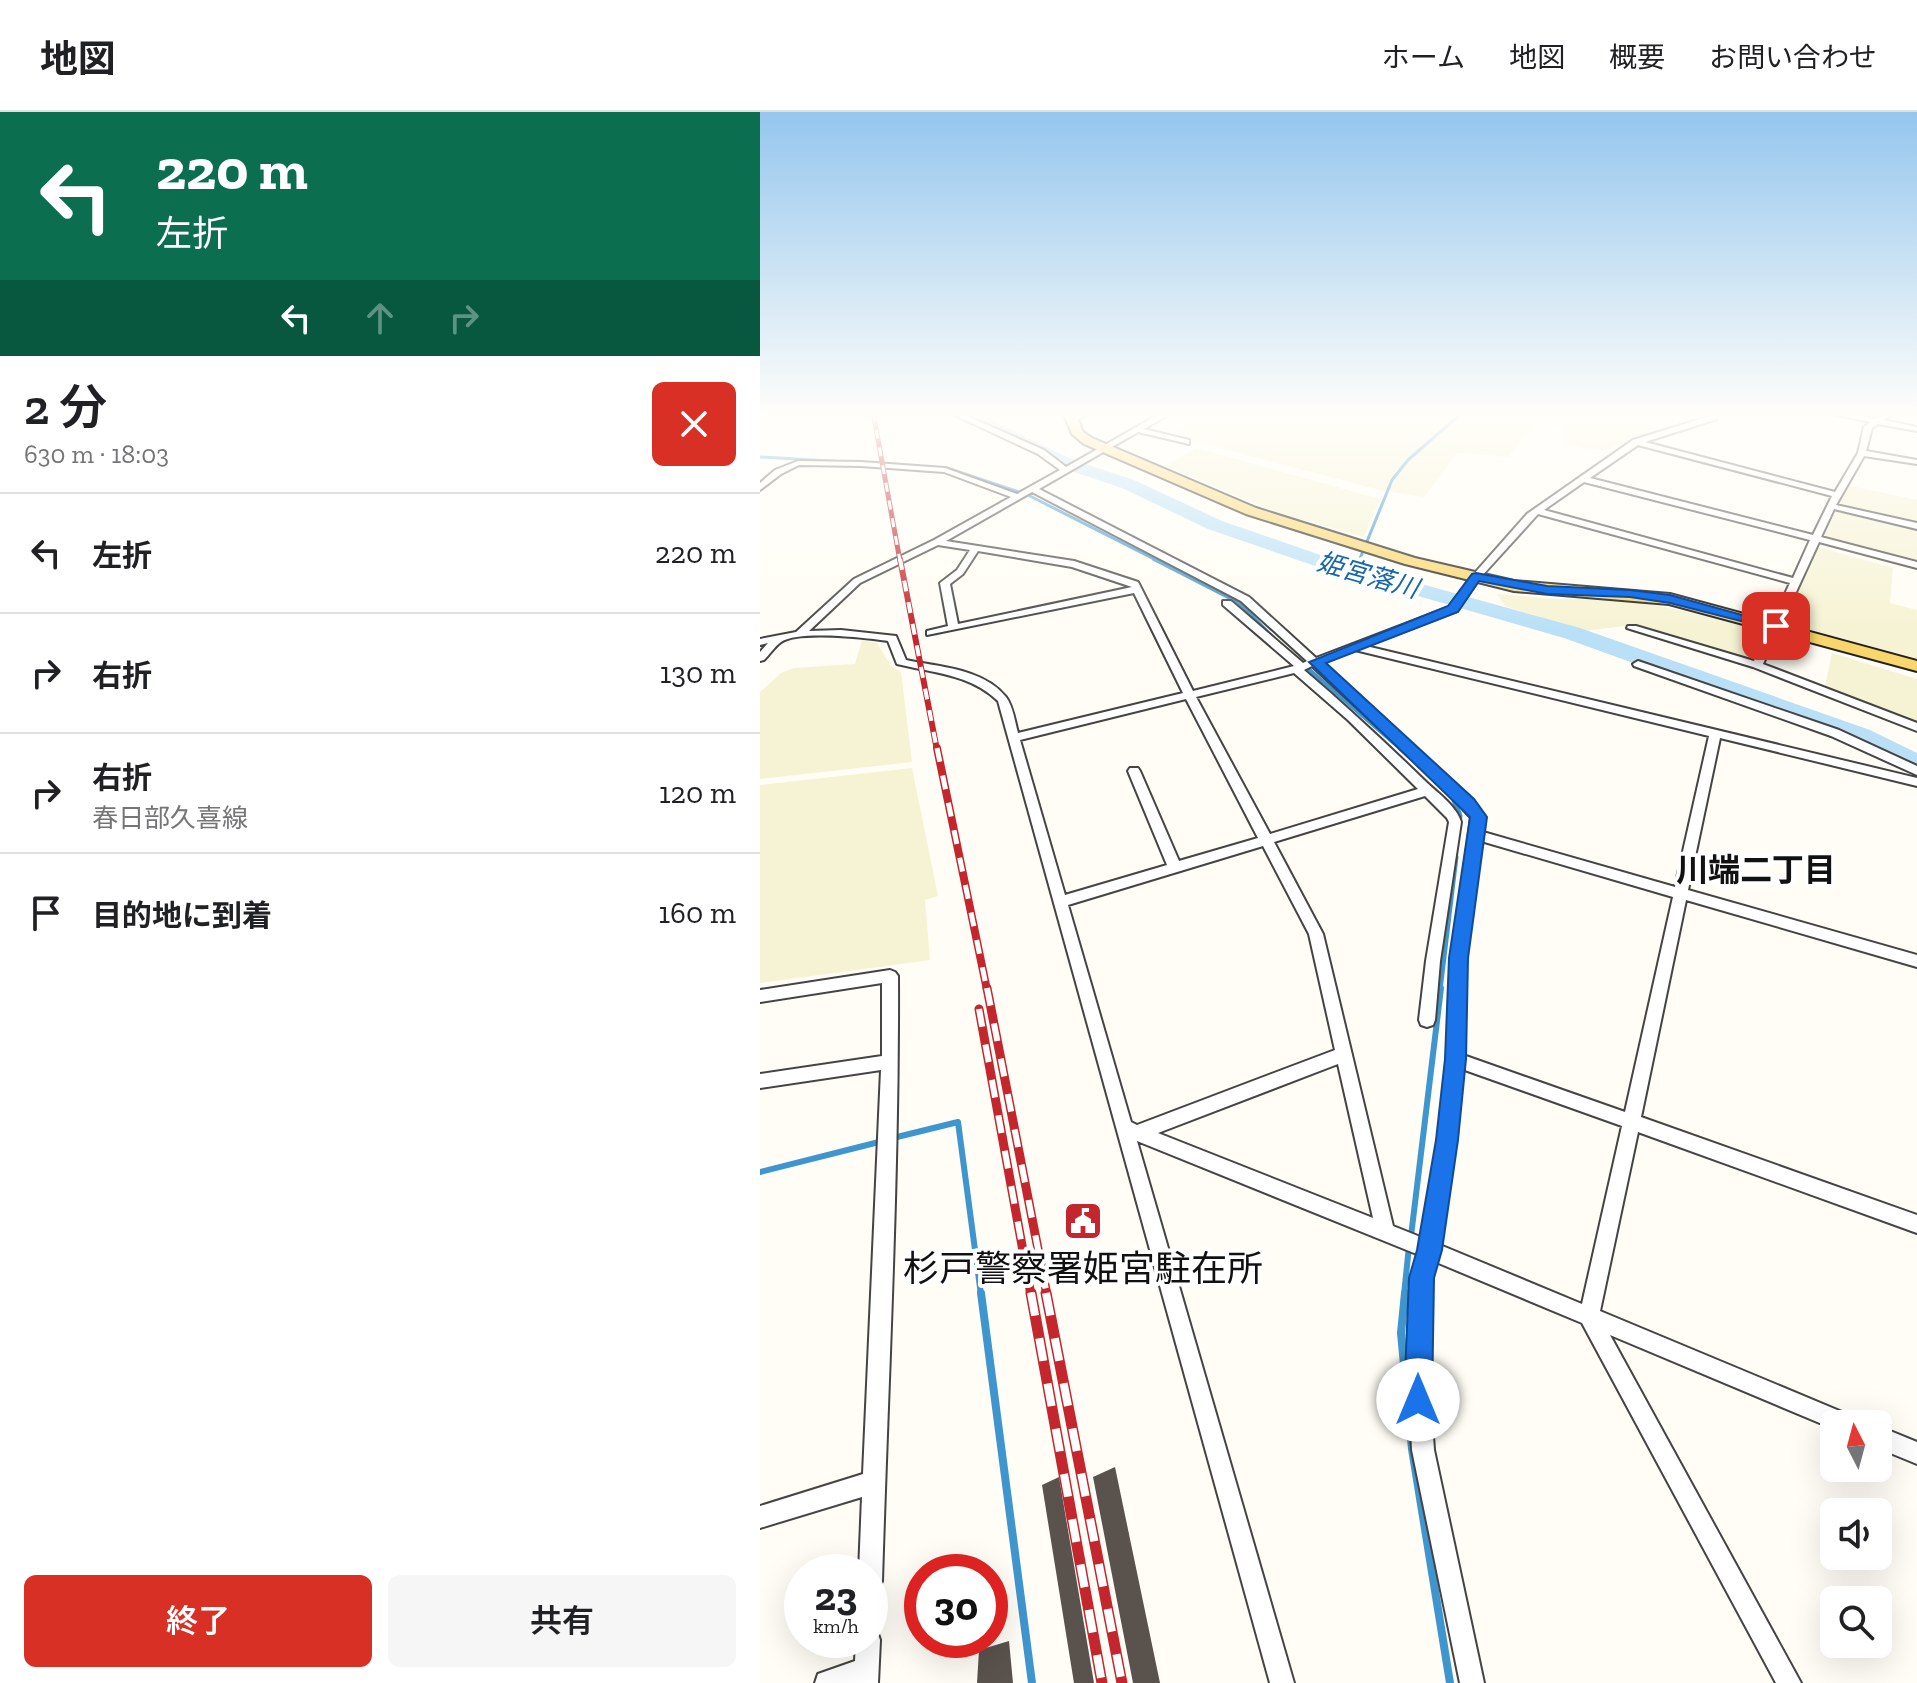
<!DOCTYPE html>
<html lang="ja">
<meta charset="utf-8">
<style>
body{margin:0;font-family:"Zilla Slab","Noto Sans JP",serif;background:#f6f6f6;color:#202124;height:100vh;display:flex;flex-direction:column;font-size:30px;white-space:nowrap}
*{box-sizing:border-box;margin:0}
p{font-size:26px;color:#757577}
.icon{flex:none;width:44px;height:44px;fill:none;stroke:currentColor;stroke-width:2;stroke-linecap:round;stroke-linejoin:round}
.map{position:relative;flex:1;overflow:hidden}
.panel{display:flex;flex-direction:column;background:#fff;width:760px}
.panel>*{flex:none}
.banner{background:#0b6e4f;color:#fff;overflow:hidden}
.needle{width:52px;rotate:354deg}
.buttons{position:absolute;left:1060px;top:1298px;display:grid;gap:16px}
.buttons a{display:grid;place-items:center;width:72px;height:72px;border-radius:12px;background:#fff;box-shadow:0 8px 32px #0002;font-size:40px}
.speed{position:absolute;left:24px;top:1442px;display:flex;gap:16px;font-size:40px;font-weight:700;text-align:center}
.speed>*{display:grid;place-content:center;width:104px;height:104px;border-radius:50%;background:#fff;box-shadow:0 8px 32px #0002;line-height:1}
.speed small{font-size:20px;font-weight:400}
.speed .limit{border:12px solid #d22;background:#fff;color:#111}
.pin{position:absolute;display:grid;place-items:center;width:68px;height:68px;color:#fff;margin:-34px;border-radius:16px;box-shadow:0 4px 12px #0006}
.me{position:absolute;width:88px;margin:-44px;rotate:0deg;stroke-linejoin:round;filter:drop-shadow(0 0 6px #0008)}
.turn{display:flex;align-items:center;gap:28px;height:168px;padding:0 24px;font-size:36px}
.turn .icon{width:104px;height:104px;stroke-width:2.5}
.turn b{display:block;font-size:56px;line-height:68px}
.lanes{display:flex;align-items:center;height:76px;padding:0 24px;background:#0003;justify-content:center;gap:40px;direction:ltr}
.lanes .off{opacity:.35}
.round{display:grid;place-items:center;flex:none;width:84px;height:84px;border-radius:12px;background:#f6f6f6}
.headline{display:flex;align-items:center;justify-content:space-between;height:136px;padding:0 24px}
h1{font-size:48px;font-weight:600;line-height:60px}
.button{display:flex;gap:16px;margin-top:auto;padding:16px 24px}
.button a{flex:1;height:92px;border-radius:12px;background:#d93025;color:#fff;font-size:32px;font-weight:600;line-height:92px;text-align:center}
.button a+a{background:#f6f6f6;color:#202124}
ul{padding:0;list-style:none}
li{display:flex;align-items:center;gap:24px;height:120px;padding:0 24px;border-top:2px solid #e0e0e0}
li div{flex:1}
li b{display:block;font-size:30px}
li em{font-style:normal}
header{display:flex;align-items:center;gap:48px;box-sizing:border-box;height:112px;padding:0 40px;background:#fff;border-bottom:2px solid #e0e0e0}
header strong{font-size:38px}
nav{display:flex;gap:44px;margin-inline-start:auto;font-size:28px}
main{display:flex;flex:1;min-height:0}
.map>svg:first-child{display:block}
.farmland{fill:#f6f3d4}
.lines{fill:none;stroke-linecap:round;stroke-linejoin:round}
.stream-far4{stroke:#3f96cf;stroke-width:3}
.stream-far3{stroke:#3f96cf;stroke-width:4}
.stream-far2{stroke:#3f96cf;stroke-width:5}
.stream-far1{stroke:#3f96cf;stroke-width:6}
.stream{stroke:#3f96cf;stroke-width:8}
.river{fill:#b9e0f7;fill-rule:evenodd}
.building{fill:#5a524d}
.minor-casing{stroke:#444;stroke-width:4}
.primary-casing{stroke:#222;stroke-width:4}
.minor{fill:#fff;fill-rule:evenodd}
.primary{fill:#f9d66b;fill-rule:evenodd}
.rail-far4-casing{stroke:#c4262e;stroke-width:5}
.rail-far3-casing{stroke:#c4262e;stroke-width:6}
.rail-far2-casing{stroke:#c4262e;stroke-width:8}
.rail-far1-casing{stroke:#c4262e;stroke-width:9}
.rail-casing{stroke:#c4262e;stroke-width:11}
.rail-far4{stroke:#fff;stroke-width:3;stroke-dasharray:9;stroke-linecap:butt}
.rail-far3{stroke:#fff;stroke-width:4;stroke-dasharray:11;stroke-linecap:butt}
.rail-far2{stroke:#fff;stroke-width:5;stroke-dasharray:14;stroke-linecap:butt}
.rail-far1{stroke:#fff;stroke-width:6;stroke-dasharray:18;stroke-linecap:butt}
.rail{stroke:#fff;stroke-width:8;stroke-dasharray:23;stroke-linecap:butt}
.route{fill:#1a73e8;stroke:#114b97;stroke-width:2}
.labels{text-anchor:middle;stroke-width:8;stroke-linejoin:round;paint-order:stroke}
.far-water-label{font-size:26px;font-style:italic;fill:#1768a6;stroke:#fff}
.neighbourhood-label{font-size:32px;font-weight:bold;fill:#111;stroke:#fff}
.near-poi-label{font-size:36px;fill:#111;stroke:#fff}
</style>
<header>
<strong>地図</strong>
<nav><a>ホーム</a><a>地図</a><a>概要</a><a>お問い合わせ</a></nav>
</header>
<main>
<section class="panel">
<div class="banner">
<div class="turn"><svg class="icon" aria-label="left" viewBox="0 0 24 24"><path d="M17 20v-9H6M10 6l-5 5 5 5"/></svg><div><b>220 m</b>左折</div></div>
<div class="lanes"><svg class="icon" aria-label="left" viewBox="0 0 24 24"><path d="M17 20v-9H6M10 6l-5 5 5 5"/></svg><svg class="icon off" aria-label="ahead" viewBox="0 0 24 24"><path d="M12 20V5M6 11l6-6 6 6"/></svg><svg class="icon off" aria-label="right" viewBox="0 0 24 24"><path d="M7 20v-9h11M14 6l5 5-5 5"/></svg></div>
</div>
<div class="headline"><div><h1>2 分</h1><p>630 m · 18:03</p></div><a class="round" style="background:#d93025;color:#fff"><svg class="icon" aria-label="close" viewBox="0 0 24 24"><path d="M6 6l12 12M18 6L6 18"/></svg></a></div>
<ul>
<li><svg class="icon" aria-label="left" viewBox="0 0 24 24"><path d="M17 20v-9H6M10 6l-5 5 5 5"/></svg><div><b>左折</b></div><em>220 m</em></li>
<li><svg class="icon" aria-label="right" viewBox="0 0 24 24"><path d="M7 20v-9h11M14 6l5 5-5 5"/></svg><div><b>右折</b></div><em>130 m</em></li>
<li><svg class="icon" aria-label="right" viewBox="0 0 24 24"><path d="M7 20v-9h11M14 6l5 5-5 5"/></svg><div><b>右折</b><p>春日部久喜線</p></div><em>120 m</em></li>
<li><svg class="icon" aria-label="arrive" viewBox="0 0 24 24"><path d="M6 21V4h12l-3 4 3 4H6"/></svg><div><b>目的地に到着</b></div><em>160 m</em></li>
</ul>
<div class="button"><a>終了</a><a>共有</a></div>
</section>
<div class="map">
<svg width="1157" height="1571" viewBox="0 0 1157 1571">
<rect width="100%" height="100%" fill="#fffdf5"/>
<path class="farmland" d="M 413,300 L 940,300 L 942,302 L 843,339 L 807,333 L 805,316 L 775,311 L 748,345 L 697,341 L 664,385 L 620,378 L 410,323 L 425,311 L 408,303 Z
M 436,336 L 620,387 L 604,425 L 515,400 L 406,354 Z
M 1086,373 L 1157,388 L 1157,452 L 1061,427 Z
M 1051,433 L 1133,456 L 1130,491 L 1157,498 L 1157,549 L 1022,513 Z
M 737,482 L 799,487 L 863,486 L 987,513 L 1000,520 L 986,553 L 865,514 L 824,519 L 745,494 Z
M 102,528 L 117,531 L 131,554 L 141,560 L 152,650 L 0,667 L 0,580 L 21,561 L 34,556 L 95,552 Z
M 1072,541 L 1157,567 L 1157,615 L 1065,574 Z
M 152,656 L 178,784 L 165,788 L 170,848 L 0,871 L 0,673 Z"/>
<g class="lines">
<path class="stream-far4" d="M 0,345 L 187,356 L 268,383 L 398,449
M 599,449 L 632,368 L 648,348 L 703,300"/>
<path class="stream-far3" d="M 394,447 L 478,490 L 516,529
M 595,460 L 600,447
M 545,554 L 642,638"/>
<path class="stream-far2" d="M 640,636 L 661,654
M 692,683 L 700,704 L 699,711
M 680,878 L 696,745"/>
<path class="stream-far1" d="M 133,1026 L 198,1010 L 221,1183
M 0,1060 L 123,1029
M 651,1124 L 681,876
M 644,1183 L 649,1134"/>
<path class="stream" d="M 221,1181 L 272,1571
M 645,1181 L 641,1221 L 652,1337 L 690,1571"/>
<path class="river" d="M 196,300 L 216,300 L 311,347 L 374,368 L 462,409 L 575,448 L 820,516 L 1110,618 L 1157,641 L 1157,660 L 1092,630 L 804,526 L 561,456 L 448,417 L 362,376 L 299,355 Z"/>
</g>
<path class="building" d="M 355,1355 L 400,1571 L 373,1571 L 333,1365 Z
M 299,1365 L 334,1571 L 314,1571 L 282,1373 Z
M 249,1529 L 253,1571 L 217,1571 L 219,1538 Z"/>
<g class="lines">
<defs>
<path id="minor" d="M 188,300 L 198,300 L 284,338 L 306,355 L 403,300 L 413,300 L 384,317 L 429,328 L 429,332 L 378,320 L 279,377 L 489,485 L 556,546 L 689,495 L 713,463 L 767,402 L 873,328 L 950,304 L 950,300 L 958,300 L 957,307 L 885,330 L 1075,380 L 1098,341 L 1104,315 L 1110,310 L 1065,300 L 1081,300 L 1116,307 L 1127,300 L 1136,300 L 1124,308 L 1157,315 L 1157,319 L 1118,312 L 1112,316 L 1106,339 L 1157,348 L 1157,352 L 1104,344 L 1076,393 L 1157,411 L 1157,417 L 1074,397 L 1061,425 L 1157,450 L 1157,456 L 1059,430 L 1003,552 L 1157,611 L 1157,619 L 993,555 L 867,516 L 868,514 L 876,514 L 994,549 L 1030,471 L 778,402 L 719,467 L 697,499 L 606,534 L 1157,666 L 1157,674 L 960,626 L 928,778 L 1157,843 L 1157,855 L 926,788 L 881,1005 L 1157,1103 L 1157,1121 L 878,1020 L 840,1199 L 1094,1305 L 1098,1312 L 1074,1312 L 1074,1317 L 850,1223 L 1041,1571 L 1016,1571 L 822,1211 L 676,1150 L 671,1166 L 668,1253 L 674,1338 L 724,1571 L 700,1571 L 652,1338 L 648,1253 L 651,1166 L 659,1143 L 377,1029 L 534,1571 L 510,1571 L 238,589 C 210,562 173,561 137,552 L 128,529 C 106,526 39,518 21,530 C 15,534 9,543 4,548 L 0,549 L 0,540 L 8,531 L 0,533 L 0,527 L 36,520 L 94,467 L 174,428 L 251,385 L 184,360 L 101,354 L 39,353 L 21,362 L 0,378 L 0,371 L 15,358 L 38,349 L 101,350 L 185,356 L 257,382 L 300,358 L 278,342 ZM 878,333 L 1072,384 L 1053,423 L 830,366 ZM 824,370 L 1050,428 L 1033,466 L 784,398 ZM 272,380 L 481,489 L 547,549 L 543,551 L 471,489 L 463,489 L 463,493 L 534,554 L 433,579 L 378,470 L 314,449 L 186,429 ZM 178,433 L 210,438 L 197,458 L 180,471 L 188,514 L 167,519 L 167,523 L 374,481 L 423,581 L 258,621 C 255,610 253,594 246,585 C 223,556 178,555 146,548 L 136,524 L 81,518 L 49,519 L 100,471 ZM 218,439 L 312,455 L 372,475 L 198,512 L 190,472 L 203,462 ZM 595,538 L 949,624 L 915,775 L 723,720 L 724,705 L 723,702 L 686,664 L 562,551 ZM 552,554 L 678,670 L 711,706 L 692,846 L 687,947 L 678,1028 L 663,1126 L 633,1114 L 563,822 L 514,730 L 665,684 L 687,706 L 689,710 L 666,849 L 659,908 L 661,913 L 667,915 L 673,913 L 675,908 L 680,849 L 701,710 C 696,693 676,680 664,668 C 625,630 585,593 544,558 ZM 534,561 L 588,608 L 658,677 L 510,722 L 436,585 ZM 426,587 L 498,726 L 419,749 L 380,659 L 378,656 L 370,656 L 368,659 L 407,753 L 305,783 L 260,628 ZM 721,729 L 913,785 L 865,1000 L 703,943 L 706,846 ZM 503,734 L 549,822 L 575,938 L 377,1013 L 371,1010 L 308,793 ZM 578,952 L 613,1106 L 398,1021 ZM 702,957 L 862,1014 L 822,1192 L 680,1133 L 696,1028 Z
M 320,300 L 329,300 L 315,310 L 309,310 L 309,306 Z
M 878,549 L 1079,618 L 1157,654 L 1157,663 L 1071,624 L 874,554 L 873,552 Z
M 130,858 L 135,860 L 138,864 C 139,1066 128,1268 122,1469 L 118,1477 L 110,1481 L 110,1460 L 99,1460 L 102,1385 L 0,1416 L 0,1394 L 103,1362 L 121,958 L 0,976 L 0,962 L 122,944 L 122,871 L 0,890 L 0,878 Z
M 1118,1314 L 1157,1330 L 1157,1352 L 1118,1336 Z
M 110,1517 L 117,1519 L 120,1528 L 118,1571 L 55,1571 L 58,1562 L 95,1549 L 96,1528 L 110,1528 Z"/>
<path id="primary" d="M 303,300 L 315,300 L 323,320 L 332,326 L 496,396 L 655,446 L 754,469 L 910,482 L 1157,549 L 1157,559 L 909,492 L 754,479 L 645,452 L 486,402 L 324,332 L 312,322 Z"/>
</defs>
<use href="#minor" class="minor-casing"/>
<use href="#primary" class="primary-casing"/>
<use href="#minor" class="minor"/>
<use href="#primary" class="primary"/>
<defs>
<path id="rail-far4" d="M 113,300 L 140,449"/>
<path id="rail-far3" d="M 140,447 L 177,638"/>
<path id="rail-far2" d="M 177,636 L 227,878"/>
<path id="rail-far1" d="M 227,876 L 287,1183
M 219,897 L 271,1183"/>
<path id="rail" d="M 271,1181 L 342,1571
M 286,1181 L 362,1571"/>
</defs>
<use href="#rail-far4" class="rail-far4-casing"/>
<use href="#rail-far3" class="rail-far3-casing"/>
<use href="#rail-far2" class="rail-far2-casing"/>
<use href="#rail-far1" class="rail-far1-casing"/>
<use href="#rail" class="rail-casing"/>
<use href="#rail-far4" class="rail-far4"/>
<use href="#rail-far3" class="rail-far3"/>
<use href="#rail-far2" class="rail-far2"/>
<use href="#rail-far1" class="rail-far1"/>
<use href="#rail" class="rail"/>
</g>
<linearGradient id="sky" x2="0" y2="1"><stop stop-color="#95c6ee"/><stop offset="0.58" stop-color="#fffefa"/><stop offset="1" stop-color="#fffefa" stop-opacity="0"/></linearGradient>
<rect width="1157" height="520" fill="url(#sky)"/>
<path class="route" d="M 716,461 L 787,474 L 870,478 L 910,483 L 1022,514 L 1016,518 L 910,491 L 870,485 L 787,482 L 719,469 L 698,500 L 566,551 L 714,687 L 727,705 L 708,846 L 706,947 L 698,1028 L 682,1138 L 674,1166 L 672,1288 L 668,1298 L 658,1302 L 648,1298 L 644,1288 L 649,1166 L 657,1138 L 676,1028 L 685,947 L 689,846 L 710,705 L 549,550 L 688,494 L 712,462 Z"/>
<defs>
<symbol id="civic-square" viewBox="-11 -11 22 22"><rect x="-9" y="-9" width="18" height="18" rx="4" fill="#c4262e" stroke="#fff"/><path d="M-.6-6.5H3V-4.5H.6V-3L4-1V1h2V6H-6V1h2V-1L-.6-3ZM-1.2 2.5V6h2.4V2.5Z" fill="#fff"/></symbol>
</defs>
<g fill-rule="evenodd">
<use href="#civic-square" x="301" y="1087" width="44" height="44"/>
</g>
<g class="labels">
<g class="far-water-label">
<text transform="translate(608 463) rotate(16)" y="9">姫宮落川</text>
</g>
<g class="neighbourhood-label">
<text x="996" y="769">川端二丁目</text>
</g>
<g class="near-poi-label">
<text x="323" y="1169">杉戸警察署姫宮駐在所</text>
</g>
</g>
</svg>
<div class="buttons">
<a><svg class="needle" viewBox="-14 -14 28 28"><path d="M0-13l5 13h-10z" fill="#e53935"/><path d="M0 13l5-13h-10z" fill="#757577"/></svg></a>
<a><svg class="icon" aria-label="sound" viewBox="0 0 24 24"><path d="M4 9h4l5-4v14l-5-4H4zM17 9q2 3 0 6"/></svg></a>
<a><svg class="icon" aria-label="search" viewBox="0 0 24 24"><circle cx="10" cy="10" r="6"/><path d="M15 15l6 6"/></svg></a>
</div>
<div class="speed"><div>23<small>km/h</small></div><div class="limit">30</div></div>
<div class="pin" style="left:1016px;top:514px;background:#d93025"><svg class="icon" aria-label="arrive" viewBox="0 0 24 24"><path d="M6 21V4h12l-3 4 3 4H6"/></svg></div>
<svg class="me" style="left:658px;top:1288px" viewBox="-20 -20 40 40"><circle r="19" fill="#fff"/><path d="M0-13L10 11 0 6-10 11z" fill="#1a73e8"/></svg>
</div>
</main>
